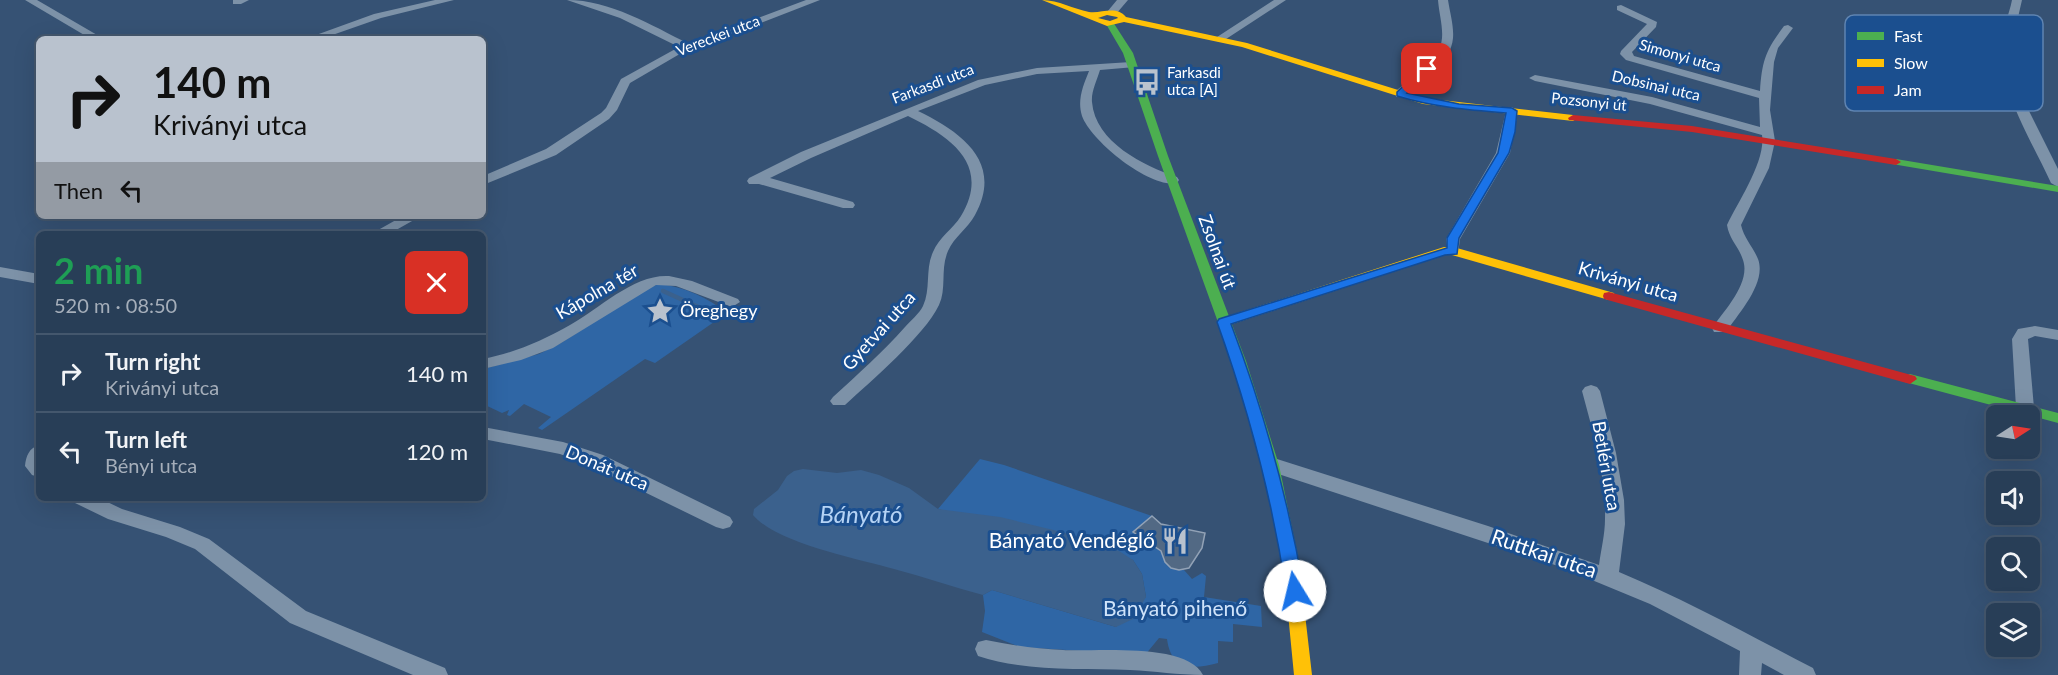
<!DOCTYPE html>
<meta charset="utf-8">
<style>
body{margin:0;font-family:Lato,sans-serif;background:#30455d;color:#f1f3f6;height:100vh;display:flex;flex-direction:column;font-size:22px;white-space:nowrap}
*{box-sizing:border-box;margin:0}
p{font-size:20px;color:#a5aeba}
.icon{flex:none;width:33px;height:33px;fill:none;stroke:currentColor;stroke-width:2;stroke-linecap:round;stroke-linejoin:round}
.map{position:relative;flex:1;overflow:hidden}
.details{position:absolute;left:36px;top:231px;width:450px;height:270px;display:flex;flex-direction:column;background:#283e57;border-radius:9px;box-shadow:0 6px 24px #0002,0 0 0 2px #44576d}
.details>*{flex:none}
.guide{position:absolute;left:36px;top:36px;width:450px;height:183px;border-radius:9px;box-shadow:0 6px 24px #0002,0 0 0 2px #44576d;background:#b9c2ce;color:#111;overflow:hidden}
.needle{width:39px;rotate:78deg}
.tools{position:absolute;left:1986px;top:405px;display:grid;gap:12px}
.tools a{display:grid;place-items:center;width:54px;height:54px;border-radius:9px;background:#283e57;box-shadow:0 6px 24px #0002,0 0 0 2px #44576d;font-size:30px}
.pin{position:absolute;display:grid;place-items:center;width:51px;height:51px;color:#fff;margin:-26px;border-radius:12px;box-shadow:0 3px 9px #0006}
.me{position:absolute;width:66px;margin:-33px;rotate:351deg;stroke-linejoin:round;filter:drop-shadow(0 0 4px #0008)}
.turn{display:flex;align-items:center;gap:21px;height:126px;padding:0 18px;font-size:27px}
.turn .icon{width:78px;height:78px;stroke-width:2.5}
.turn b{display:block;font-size:42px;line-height:51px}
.then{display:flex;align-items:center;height:57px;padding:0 18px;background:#0003;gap:12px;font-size:22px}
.round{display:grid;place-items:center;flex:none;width:63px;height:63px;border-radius:9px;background:#30455d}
.headline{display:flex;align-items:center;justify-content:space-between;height:102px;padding:0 18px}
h1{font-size:36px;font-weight:700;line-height:45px;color:#1e9e55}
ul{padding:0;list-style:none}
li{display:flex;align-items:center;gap:18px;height:78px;padding:0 18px;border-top:2px solid #44576d}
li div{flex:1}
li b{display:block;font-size:22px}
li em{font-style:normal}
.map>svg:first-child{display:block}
.green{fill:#2f66a5}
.water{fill:#3b618d}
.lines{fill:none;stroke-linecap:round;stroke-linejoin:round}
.stream{stroke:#3b618d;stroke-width:4.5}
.building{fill:#526984;stroke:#92a2b6;stroke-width:1.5}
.street{fill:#7d92a8;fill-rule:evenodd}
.fast{fill:#4caf50;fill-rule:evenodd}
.slow{fill:#ffc107;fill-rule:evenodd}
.jam{fill:#c62828;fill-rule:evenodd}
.route{fill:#1a73e8;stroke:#114b97;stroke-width:1.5}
.labels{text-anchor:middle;stroke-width:6;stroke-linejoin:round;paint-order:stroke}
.far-street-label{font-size:15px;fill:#fff;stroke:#1b4f8f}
.far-poi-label{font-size:15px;fill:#fff;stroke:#1b4f8f;text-anchor:start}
.street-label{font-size:18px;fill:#fff;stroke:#1b4f8f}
.poi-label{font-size:18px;fill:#fff;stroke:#1b4f8f;text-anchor:start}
.near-poi-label{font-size:21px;fill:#fff;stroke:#1b4f8f;text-anchor:end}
.near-street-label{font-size:21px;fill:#fff;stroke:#1b4f8f}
.near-park-label{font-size:21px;fill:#cfe3fa;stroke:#1b4f8f}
.near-water-label{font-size:24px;font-style:italic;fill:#b5d3f5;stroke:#1b4f8f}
.key{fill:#1b4f8f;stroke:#5f84b1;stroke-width:1.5}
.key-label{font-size:16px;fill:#fff}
</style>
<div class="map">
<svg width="2058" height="675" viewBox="0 0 2058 675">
<rect width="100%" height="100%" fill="#365274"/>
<path class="green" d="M 660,284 C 685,287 708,298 727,313 L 655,363 L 645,359 L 542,430 L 538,428 L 551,417 L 524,404 L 510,416 L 507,415 L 509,410 L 502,413 L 483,404 L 483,369 L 539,354 L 561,343 L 649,287 Z
M 980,459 L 1004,465 L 1152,516 L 1133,532 L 1165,554 L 1165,562 L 1171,568 L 1184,570 L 1192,579 L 1202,573 L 1206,576 L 1204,597 L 1261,606 L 1262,627 L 1233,624 L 1233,642 L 1218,641 L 1218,663 C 1192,670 1171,670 1167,639 L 1159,638 L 1145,655 L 1020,647 L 982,632 L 985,611 L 983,595 L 992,590 L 1116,627 L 1146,597 L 1142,574 L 1133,560 L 938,509 Z"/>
<path class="water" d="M 803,469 L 837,473 L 861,470 L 879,475 L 909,488 L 938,509 L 1000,517 L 1070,534 L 1119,551 L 1133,560 L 1142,574 L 1146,597 L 1133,619 L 1116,627 L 992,590 L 983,595 C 953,587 924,577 894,569 C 858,559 776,543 753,515 L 754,509 L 778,490 L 787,476 L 794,471 Z"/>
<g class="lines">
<path class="stream" d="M 663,291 L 705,310"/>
</g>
<path class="building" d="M 1152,516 L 1161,524 L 1205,533 L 1202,548 L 1189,568 L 1179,570 L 1171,568 L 1165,562 L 1161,551 L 1133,532 Z"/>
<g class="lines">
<path class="street" d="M 25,0 L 37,0 L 104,39 L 91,39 Z
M 233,0 L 249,0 L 241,4 L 233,4 Z
M 435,0 L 454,0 L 381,18 L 321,39 L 305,39 L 374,14 Z
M 567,0 C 610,0 651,25 689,44 L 806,0 L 820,0 L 678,55 L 630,83 L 617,110 L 609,119 L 556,155 L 483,185 L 483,176 L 546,149 L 601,113 L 606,108 L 621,79 L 679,47 L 620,18 Z
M 1117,0 L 1128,0 L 1116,14 L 1108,14 L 1107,12 Z
M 1274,0 L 1286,0 L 1223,41 L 1219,42 L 1214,39 Z
M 1438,0 L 1448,0 C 1450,13 1454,26 1453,38 C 1451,64 1421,81 1404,97 L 1396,97 L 1396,91 C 1412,77 1440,62 1442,38 C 1443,26 1439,13 1438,0 Z
M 2012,0 L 2022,0 L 2013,39 L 2014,63 L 2023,99 L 2058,169 L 2058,187 L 2051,183 C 2031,139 2001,95 2001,45 C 2002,30 2009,15 2012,0 Z
M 1621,5 L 1657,22 L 1656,27 L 1632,52 L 1634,56 L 1760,91 C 1762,60 1766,50 1784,26 L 1788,25 L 1793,28 L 1778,48 L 1774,62 L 1770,110 L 1775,141 L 1769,168 L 1741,225 C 1744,238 1753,247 1758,259 C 1767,283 1738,314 1726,332 L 1714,332 L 1712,328 C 1724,311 1751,283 1743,260 C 1739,247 1729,239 1727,225 C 1738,202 1766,161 1762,135 L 1650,104 L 1535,81 L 1529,78 L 1535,75 L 1652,97 L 1760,127 L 1759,98 L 1626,60 L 1620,54 L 1621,51 L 1647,24 L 1617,10 L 1617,6 Z
M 1131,62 L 1135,63 L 1135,67 L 1100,70 C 1097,80 1091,92 1092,102 C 1095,142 1144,166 1177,177 L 1179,180 L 1177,183 C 1150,189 1091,141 1082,116 C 1077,100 1083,86 1089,71 L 1037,74 L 985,85 L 918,111 C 961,132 1004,162 975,215 C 968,228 954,237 948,251 C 940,269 947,288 939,305 C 925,335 870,382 845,405 L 833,405 L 830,401 L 833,397 C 858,374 883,352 905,327 C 911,320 919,314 923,306 C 931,289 925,269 933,252 C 939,237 953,229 961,216 C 992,164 949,136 908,116 L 811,158 L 770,178 L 853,202 L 855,205 L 853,208 L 843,208 L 759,184 L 749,184 L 747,181 L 749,178 L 801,152 L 978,80 L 1037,68 Z
M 1512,107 L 1518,111 L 1510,153 L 1460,239 L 1458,254 L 1448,254 L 1446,239 L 1496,153 L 1506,111 Z
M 403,216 L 421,216 L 389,234 L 371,234 Z
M 0,267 L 39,274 L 39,284 L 0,277 Z
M 669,276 L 692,281 L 738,299 L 740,302 L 732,307 L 676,286 L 656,285 L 553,348 L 521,360 L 483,369 L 483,359 C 514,353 542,341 570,325 C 600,308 634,274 669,276 Z
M 2035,326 L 2058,330 L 2058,340 L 2035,336 L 2028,339 L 2034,408 L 2031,412 L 2019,412 L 2016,408 L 2012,339 L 2018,329 Z
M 1591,385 L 1597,387 L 1600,391 L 1616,453 L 1624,500 L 1625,524 L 1619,572 C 1686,600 1749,635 1813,668 L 1816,675 L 1784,675 L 1762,663 L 1761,675 L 1739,675 L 1740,651 L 1650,604 L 1558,566 L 1263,469 L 1261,464 L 1263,459 L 1270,457 L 1277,459 L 1488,526 L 1599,565 C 1601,550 1605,534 1605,519 C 1606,476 1593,432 1582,391 L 1585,387 Z
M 483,427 L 563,442 L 603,455 L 730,517 L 733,522 L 730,527 L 723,529 L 716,527 L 589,465 L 560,454 L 483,439 Z
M 39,445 L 39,477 L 32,475 L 25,466 C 26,456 29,448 39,445 Z
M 72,498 L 99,498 L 122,509 L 180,527 L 209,539 L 306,611 L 445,668 L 448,675 L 413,675 L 290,623 L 195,549 L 166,537 L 108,519 L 75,503 Z
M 986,640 C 1011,645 1037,649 1063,650 C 1095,652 1187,642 1203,675 C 1178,675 1155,671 1130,670 C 1079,668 1027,672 978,656 L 975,649 L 978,642 Z"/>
<path class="fast" d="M 1107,22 L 1113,22 L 1133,53 L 1168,156 L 1246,361 L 1279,465 L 1299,562 L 1297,567 L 1291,569 L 1285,567 L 1283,562 L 1263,465 L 1232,361 L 1158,156 L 1123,53 L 1106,24 Z
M 1896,159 L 2058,186 L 2058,192 L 1892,164 L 1891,162 Z
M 1910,374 L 2058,413 L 2058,423 L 1905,382 L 1903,379 L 1905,376 Z"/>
<path class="slow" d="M 1042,0 C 1059,0 1073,9 1089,12 C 1101,14 1116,5 1126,17 L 1247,43 L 1424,98 L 1573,115 L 1578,118 L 1573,121 L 1423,104 L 1242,47 L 1124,22 L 1107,26 ZM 1107,15 L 1117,17 L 1118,18 L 1110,21 L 1098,18 Z
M 1444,247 L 1457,248 L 1614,293 L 1615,296 L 1609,300 L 1452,255 L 1445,255 L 1229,325 L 1224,326 L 1217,322 L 1219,319 Z
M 1291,555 L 1297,557 L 1299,562 L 1312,675 L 1294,675 L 1283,562 L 1285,557 Z"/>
<path class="jam" d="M 1573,115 L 1692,126 L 1896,159 L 1901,162 L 1896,165 L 1692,132 L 1569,120 L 1568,118 Z
M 1609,292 L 1915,376 L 1917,379 L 1910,384 L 1604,299 L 1603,296 L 1604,293 Z"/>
</g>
<path class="route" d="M 1424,67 L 1432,69 L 1407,93 L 1459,104 L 1512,108 L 1517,111 L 1515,132 L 1509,153 L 1459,238 L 1457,254 L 1445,255 L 1231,324 C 1264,411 1288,498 1304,591 L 1301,595 L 1295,598 L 1289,595 L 1286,591 C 1272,497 1249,411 1217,322 L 1219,319 L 1447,248 L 1447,238 L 1498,153 L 1506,113 C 1469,110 1433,107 1397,96 L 1397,92 Z"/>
<defs>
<symbol id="bus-bare" viewBox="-9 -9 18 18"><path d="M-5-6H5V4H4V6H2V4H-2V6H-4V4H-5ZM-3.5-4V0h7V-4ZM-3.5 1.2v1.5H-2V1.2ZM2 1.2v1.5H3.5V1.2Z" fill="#b9c2ce" stroke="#1b4f8f" stroke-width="2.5" paint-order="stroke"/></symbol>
<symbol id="sight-bare" viewBox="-9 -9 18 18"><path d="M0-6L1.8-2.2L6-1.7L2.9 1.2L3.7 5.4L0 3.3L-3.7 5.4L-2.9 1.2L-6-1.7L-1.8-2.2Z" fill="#b9c2ce" stroke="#1b4f8f" stroke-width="2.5" paint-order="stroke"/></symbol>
<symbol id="restaurant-bare" viewBox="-9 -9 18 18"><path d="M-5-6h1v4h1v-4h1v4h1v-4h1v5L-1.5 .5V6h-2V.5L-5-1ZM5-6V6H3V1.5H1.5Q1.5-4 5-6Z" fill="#b9c2ce" stroke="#1b4f8f" stroke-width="2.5" paint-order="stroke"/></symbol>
</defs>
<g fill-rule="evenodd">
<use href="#bus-bare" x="1128" y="63" width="38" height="38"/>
<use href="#sight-bare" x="641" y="292" width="38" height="38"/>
<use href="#restaurant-bare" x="1156" y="522" width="38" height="38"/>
</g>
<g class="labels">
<g class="far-street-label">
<text transform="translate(718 36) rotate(-21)" y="5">Vereckei utca</text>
<text transform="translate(1680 56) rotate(16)" y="5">Simonyi utca</text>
<text transform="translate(933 84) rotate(-21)" y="5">Farkasdi utca</text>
<text transform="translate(1656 86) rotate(13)" y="5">Dobsinai utca</text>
<text transform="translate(1589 102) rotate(6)" y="5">Pozsonyi út</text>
</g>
<g class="far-poi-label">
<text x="1167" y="78">Farkasdi<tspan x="1167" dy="17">utca [A]</tspan></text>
</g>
<g class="street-label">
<text transform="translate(1217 252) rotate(70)" y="6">Zsolnai út</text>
<text transform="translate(1628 282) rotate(16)" y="6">Kriványi utca</text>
<text transform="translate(597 292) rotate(-30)" y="6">Kápolna tér</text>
<text transform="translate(879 331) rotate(-48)" y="6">Gyetvai utca</text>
<text transform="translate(1606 466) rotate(80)" y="6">Betléri utca</text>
<text transform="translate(607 468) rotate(23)" y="6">Donát utca</text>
</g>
<g class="poi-label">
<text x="680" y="317">Öreghegy</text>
</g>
<g class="near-poi-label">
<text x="1155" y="548">Bányató Vendéglő</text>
</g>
<g class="near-street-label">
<text transform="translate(1544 554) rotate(19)" y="7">Ruttkai utca</text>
</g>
<g class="near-park-label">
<text x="1175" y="616">Bányató pihenő</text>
</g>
<g class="near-water-label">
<text x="861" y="523">Bányató</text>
</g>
</g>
<rect x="1845" y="15" width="198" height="96" rx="9" class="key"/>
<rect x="1857" y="32" width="27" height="8" fill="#4caf50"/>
<rect x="1857" y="59" width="27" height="8" fill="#ffc107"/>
<rect x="1857" y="86" width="27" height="8" fill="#c62828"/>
<g class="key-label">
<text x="1894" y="42">Fast</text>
<text x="1894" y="69">Slow</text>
<text x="1894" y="96">Jam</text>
</g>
</svg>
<div class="tools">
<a><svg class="needle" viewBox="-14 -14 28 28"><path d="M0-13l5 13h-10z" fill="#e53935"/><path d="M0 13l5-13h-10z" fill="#a5aeba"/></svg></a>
<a><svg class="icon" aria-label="sound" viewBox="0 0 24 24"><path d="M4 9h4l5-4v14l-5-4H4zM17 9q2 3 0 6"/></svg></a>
<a><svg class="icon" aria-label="search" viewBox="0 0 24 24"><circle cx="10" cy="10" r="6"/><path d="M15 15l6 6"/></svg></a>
<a><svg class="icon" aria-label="layers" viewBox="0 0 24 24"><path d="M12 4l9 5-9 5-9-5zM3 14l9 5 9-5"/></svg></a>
</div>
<div class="pin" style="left:1427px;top:69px;background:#d93025"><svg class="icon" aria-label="arrive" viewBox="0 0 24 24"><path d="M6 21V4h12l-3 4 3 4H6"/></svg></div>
<svg class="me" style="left:1295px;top:591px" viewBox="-20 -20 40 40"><circle r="19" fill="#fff"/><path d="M0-13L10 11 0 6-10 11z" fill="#1a73e8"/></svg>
<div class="guide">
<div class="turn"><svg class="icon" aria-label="right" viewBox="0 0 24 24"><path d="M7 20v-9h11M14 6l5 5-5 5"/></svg><div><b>140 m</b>Kriványi utca</div></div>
<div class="then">Then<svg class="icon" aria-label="left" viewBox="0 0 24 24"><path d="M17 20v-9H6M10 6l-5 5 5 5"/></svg></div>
</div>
<section class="details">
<div class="headline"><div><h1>2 min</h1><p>520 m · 08:50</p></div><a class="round" style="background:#d93025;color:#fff"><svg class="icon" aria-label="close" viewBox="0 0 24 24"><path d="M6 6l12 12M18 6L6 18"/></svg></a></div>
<ul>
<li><svg class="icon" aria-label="right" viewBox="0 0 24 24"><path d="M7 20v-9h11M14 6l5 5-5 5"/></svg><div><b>Turn right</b><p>Kriványi utca</p></div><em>140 m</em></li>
<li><svg class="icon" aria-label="left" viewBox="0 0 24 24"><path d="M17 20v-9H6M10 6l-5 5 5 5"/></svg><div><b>Turn left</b><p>Bényi utca</p></div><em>120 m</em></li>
</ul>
</section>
</div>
